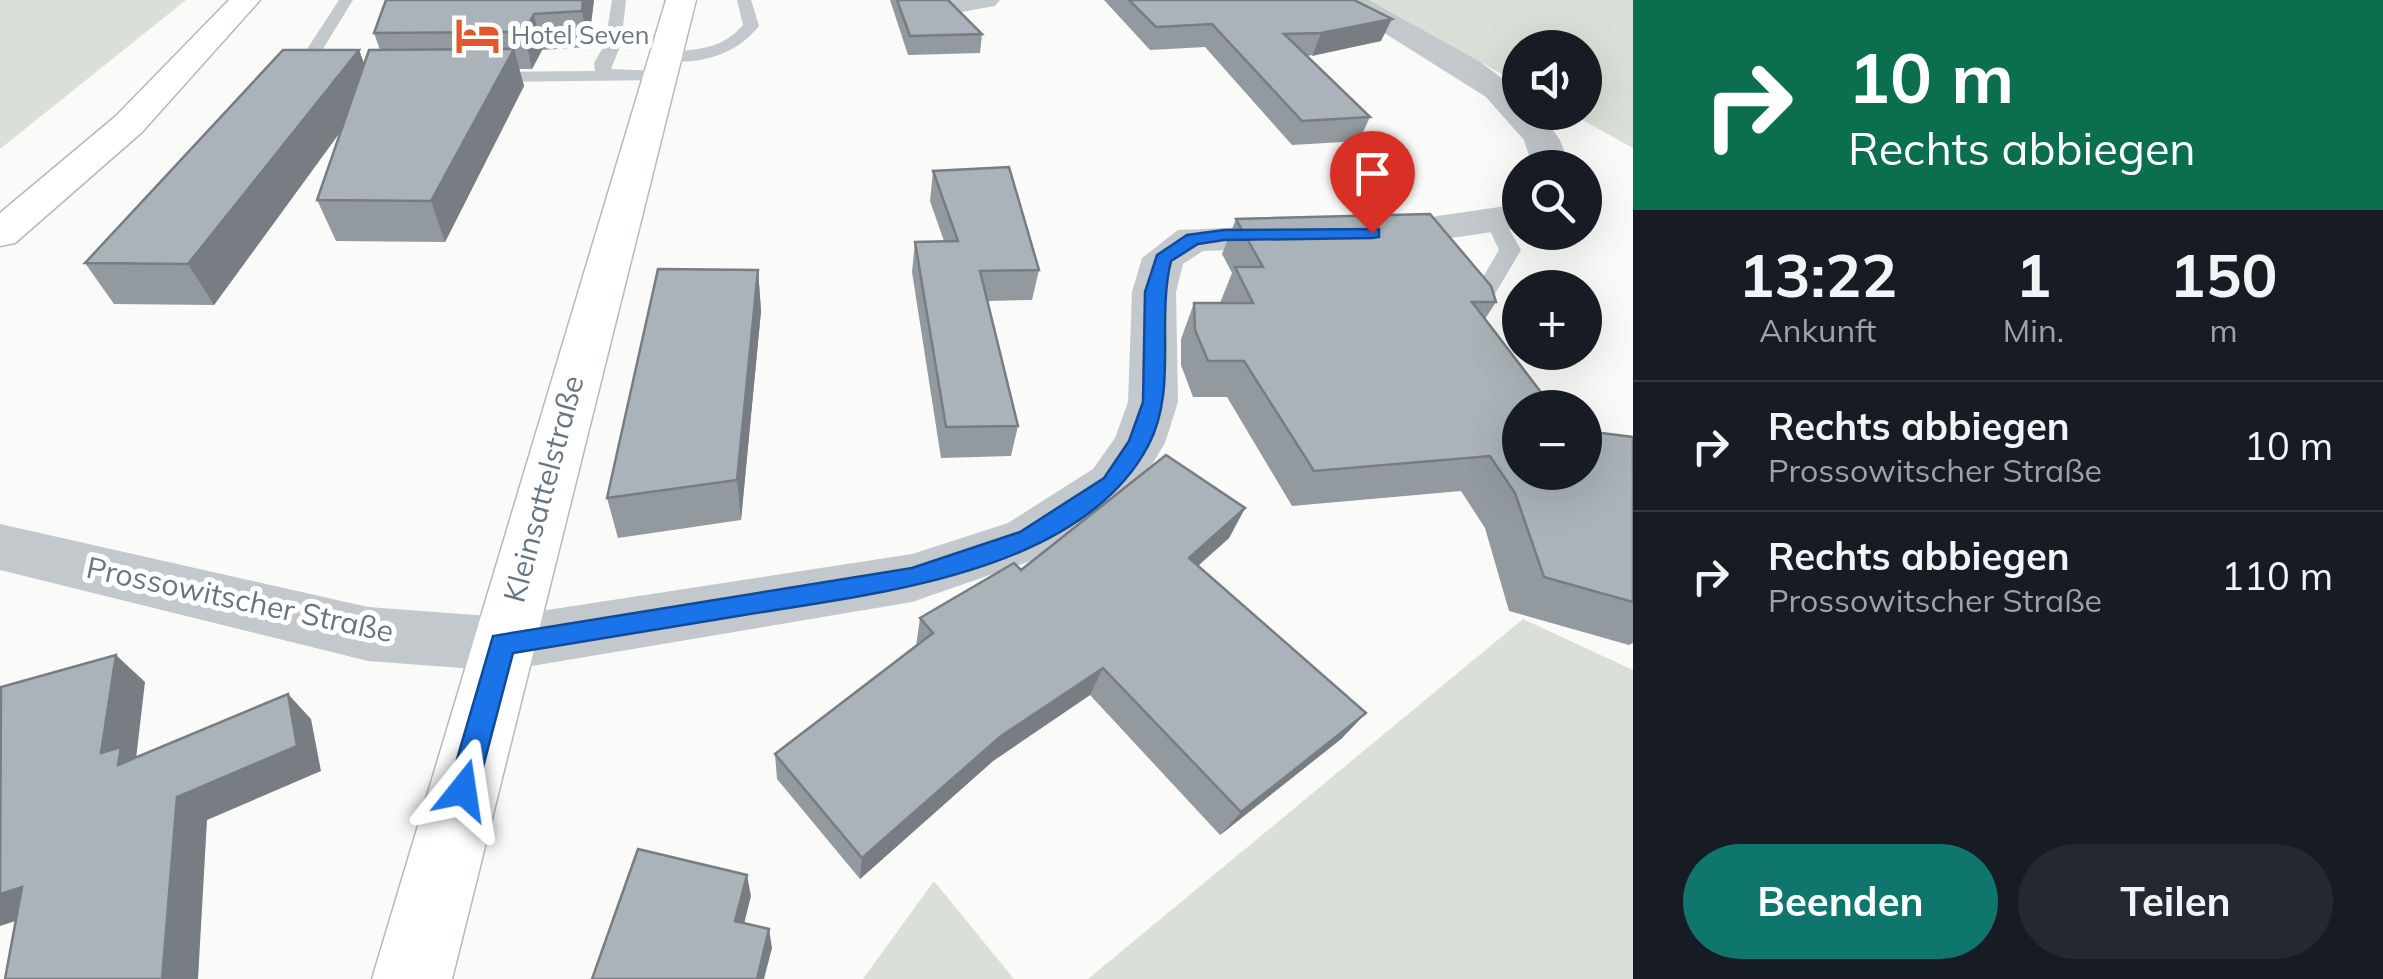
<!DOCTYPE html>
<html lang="de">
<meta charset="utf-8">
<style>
body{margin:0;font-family:Mulish,sans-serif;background:#242831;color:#f1f3f6;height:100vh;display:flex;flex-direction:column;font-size:38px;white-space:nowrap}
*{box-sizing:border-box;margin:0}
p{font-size:32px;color:#9ea1a6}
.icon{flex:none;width:55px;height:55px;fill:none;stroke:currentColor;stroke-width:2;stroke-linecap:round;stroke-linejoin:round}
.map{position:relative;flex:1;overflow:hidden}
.details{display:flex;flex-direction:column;background:#171b24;width:750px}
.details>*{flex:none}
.banner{background:#0b6e4f;color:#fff;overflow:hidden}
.buttons{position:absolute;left:1502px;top:30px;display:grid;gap:20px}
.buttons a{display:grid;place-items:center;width:100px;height:100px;border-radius:50%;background:#171b24;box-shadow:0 10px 40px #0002;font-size:50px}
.pin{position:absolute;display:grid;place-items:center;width:85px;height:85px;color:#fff;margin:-102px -42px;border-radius:50% 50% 50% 0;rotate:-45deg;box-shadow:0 0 10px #0007}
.pin .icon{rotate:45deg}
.me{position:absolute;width:110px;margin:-55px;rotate:15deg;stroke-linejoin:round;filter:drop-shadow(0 0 8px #0008)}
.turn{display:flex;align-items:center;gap:35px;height:210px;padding:0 50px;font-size:45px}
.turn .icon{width:130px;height:130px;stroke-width:2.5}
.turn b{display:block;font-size:70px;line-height:85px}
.eta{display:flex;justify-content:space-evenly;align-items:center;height:170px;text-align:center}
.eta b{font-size:60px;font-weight:700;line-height:70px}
.action{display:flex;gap:20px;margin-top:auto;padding:20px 50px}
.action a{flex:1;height:115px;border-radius:60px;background:#0f766e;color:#fff;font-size:40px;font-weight:700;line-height:115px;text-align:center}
.action a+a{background:#242831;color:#f1f3f6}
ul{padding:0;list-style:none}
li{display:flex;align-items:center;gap:30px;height:130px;padding:0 50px;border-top:2px solid #363941}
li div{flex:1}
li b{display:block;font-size:38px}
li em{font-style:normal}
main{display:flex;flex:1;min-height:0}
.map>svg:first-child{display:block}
.green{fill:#dadfd7}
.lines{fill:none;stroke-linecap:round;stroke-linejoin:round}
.secondary-casing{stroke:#b3babf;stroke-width:3}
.highway-casing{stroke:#b4b9bd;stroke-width:3}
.lane{fill:#c3c8cc;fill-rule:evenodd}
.street{fill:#c3c8cc;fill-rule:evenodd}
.secondary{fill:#fff;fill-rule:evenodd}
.highway{fill:#fff;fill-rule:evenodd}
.wall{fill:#929a9f}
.shaded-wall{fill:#777d82}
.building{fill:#aab3b9;stroke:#777d82;stroke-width:2.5}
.route{fill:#1a73e8;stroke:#114b97;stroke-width:2.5}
.labels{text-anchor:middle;stroke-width:10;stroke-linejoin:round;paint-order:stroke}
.far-poi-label{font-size:25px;fill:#657683;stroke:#fff;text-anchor:start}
.street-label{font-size:30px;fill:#657683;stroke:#fff}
</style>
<main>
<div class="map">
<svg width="1633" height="979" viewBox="0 0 1633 979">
<rect width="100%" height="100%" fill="#fafaf8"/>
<path class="green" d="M 0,0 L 186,0 L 0,149 Z
M 1369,0 L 1633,0 L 1633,148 L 1570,113 L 1585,112 L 1585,48 L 1520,48 L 1520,84 Z
M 1523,619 L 1633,670 L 1633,979 L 1088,979 Z
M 934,881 L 1014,979 L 863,979 Z"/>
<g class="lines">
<defs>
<path id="secondary" d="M 666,0 L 696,0 L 452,979 L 372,979 Z"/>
<path id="highway" d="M 229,0 L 260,0 L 142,132 L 15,243 L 0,246 L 0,213 L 116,116 Z"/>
</defs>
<use href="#secondary" class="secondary-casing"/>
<use href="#highway" class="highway-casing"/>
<path class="lane" d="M 339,0 L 353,0 L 313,65 L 322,76 L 308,80 L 296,66 Z
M 612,0 L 626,0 L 621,44 L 611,69 L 660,71 L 666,72 L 666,80 L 486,82 L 478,77 L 486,72 L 595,71 L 594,63 L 605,44 Z
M 737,0 L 751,0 L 759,26 C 735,56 697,66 659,60 L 659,54 C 692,48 719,53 743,25 Z
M 1496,216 L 1503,218 L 1521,250 L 1486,309 L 1478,311 L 1467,304 L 1499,250 L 1486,222 Z"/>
<path class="street" d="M 939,0 L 1000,0 L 995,6 L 950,14 L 940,11 L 935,5 Z
M 1332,0 L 1369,0 L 1479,61 L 1520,92 L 1520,112 L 1540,112 L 1560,140 L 1571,168 L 1533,168 L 1524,140 L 1486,97 Z
M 1520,204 L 1520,228 L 1410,244 L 1203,251 L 1183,264 L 1176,292 L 1178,402 L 1165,443 L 1131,499 L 1048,555 L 912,602 L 502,671 L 368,661 L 0,570 L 0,524 L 368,607 L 502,617 L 912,554 L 1008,523 L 1093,469 L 1115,438 L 1128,402 L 1132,292 L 1142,258 L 1178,230 L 1410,220 Z"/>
<use href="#secondary" class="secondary"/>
<use href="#highway" class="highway"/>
</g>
<path class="wall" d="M 594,0 L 588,47 L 542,50 L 532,69 L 519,69 L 524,86 L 445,242 L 336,241 L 317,200 L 341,131 L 214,305 L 114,304 L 85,263 L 359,50 L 364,64 L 380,50 L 374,33 Z
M 890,0 L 948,0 L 982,34 L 980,53 L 908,55 Z
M 1104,0 L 1354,0 L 1381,41 L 1307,56 L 1370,117 L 1359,141 L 1292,145 L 1205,47 L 1150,50 Z
M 933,171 L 1039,270 L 1032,300 L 988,301 L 1018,426 L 1011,456 L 941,458 L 912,272 L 915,242 L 944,241 L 930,201 Z
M 1236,219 L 1496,302 L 1485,319 L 1520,472 L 1633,437 L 1633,643 L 1629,645 L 1509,611 L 1485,528 L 1461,491 L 1292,506 L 1227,397 L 1193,397 L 1181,365 L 1181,339 L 1194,303 L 1220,303 L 1232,273 L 1222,254 Z
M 758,270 L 761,311 L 741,520 L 618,538 L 607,498 Z
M 1245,508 L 1229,538 L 1198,566 L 1366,713 L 1341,739 L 1220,835 L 1090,695 L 993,761 L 860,879 L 777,779 L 775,754 L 916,646 L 920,618 L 1021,570 Z"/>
<path class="shaded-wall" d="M 583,0 L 594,0 L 588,47 L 582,11 Z
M 534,14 L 542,50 L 532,69 L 524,32 Z
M 1392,19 L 1381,41 L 1312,56 L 1321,33 Z
M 514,49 L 524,86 L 445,242 L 431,201 Z
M 359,50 L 373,87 L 214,305 L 188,264 Z
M 758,270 L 761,311 L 741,520 L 737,480 Z
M 1245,508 L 1229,538 L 1174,587 L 1189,558 Z
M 116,655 L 145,682 L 136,759 L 150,789 L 101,753 Z
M 1103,668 L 1090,695 L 993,761 L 860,879 L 862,858 L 1001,736 Z
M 288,694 L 311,719 L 321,771 L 207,820 L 198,979 L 162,979 L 177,797 Z
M 1366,713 L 1341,739 L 1220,835 L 1241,812 Z
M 747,875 L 751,896 L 740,940 L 735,921 Z
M 22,887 L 62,906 L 0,926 L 0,894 Z
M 769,929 L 772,948 L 764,979 L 757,979 Z"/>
<path class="building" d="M 386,0 L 583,0 L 582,11 L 534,14 L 524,32 L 374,33 Z
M 897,0 L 948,0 L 982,34 L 910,36 Z
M 1129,0 L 1354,0 L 1392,19 L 1321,33 L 1284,34 L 1370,117 L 1302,121 L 1212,24 L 1156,27 Z
M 514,49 L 431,201 L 317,200 L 369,50 Z
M 283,50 L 359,50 L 188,264 L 85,263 Z
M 1009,167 L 1039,270 L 980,271 L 1018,426 L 946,427 L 915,242 L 958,241 L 933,171 Z
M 1430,214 L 1491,286 L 1496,302 L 1472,302 L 1553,408 L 1520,408 L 1520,472 L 1585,472 L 1585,431 L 1633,437 L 1633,602 L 1544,577 L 1515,493 L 1490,456 L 1314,471 L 1244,361 L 1208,361 L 1195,330 L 1194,303 L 1253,303 L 1235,267 L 1263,267 L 1236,219 Z
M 658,269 L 758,270 L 737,480 L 607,498 Z
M 1166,455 L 1245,508 L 1189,558 L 1366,713 L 1241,812 L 1103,668 L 1001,736 L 862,858 L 775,754 L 933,633 L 920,618 L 1014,563 L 1021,570 Z
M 116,655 L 101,753 L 121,747 L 118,765 L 288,694 L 297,746 L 177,797 L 162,979 L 5,979 L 22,887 L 0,894 L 1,687 Z
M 638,849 L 747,875 L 735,921 L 769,929 L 757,979 L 592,979 Z"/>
<path class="route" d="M 1379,229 L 1379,237 L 1372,238 L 1224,240 L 1198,244 L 1171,261 C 1156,321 1178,390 1148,446 C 1080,574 872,594 744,615 C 667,628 590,641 513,653 L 477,790 L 473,800 L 463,804 L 452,800 L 448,790 L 493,636 L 912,568 L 1020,532 L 1104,478 L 1129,441 L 1143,402 L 1145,292 L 1157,255 L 1187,235 L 1224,230 Z"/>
<defs>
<symbol id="hotel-bare" viewBox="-9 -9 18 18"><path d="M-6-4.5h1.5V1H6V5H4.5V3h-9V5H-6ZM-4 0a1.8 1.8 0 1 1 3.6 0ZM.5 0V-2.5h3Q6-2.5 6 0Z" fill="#e4572e" stroke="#fff" stroke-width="2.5" paint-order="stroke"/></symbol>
</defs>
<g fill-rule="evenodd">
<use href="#hotel-bare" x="446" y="4" width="63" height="63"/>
</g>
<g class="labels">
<g class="far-poi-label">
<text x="511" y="44">Hotel Seven</text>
</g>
<g class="street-label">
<text transform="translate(544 489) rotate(-75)" y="10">Kleinsattelstraße</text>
<text transform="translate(240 600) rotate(12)" y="10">Prossowitscher Straße</text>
</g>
</g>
</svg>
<div class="buttons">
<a><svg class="icon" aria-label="sound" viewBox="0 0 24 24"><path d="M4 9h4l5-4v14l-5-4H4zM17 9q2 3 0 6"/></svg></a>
<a><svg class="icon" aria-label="search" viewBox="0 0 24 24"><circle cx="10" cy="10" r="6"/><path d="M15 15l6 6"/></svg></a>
<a>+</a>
<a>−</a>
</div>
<div class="pin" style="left:1372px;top:233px;background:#d93025"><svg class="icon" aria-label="arrive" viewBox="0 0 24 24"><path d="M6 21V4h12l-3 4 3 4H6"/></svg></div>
<svg class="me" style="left:463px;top:790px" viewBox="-20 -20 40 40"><path d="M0-17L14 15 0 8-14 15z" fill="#1a73e8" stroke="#fff" stroke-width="4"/></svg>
</div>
<section class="details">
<div class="banner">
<div class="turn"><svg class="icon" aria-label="right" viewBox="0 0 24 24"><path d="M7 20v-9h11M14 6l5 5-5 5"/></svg><div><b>10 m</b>Rechts abbiegen</div></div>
</div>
<div class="eta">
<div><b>13:22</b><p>Ankunft</p></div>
<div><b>1</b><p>Min.</p></div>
<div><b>150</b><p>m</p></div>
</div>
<ul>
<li><svg class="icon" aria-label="right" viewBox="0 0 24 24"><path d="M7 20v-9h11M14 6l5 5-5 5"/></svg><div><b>Rechts abbiegen</b><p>Prossowitscher Straße</p></div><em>10 m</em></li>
<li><svg class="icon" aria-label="right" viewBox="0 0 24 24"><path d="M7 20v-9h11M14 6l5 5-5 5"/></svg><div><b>Rechts abbiegen</b><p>Prossowitscher Straße</p></div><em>110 m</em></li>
</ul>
<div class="action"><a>Beenden</a><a>Teilen</a></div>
</section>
</main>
